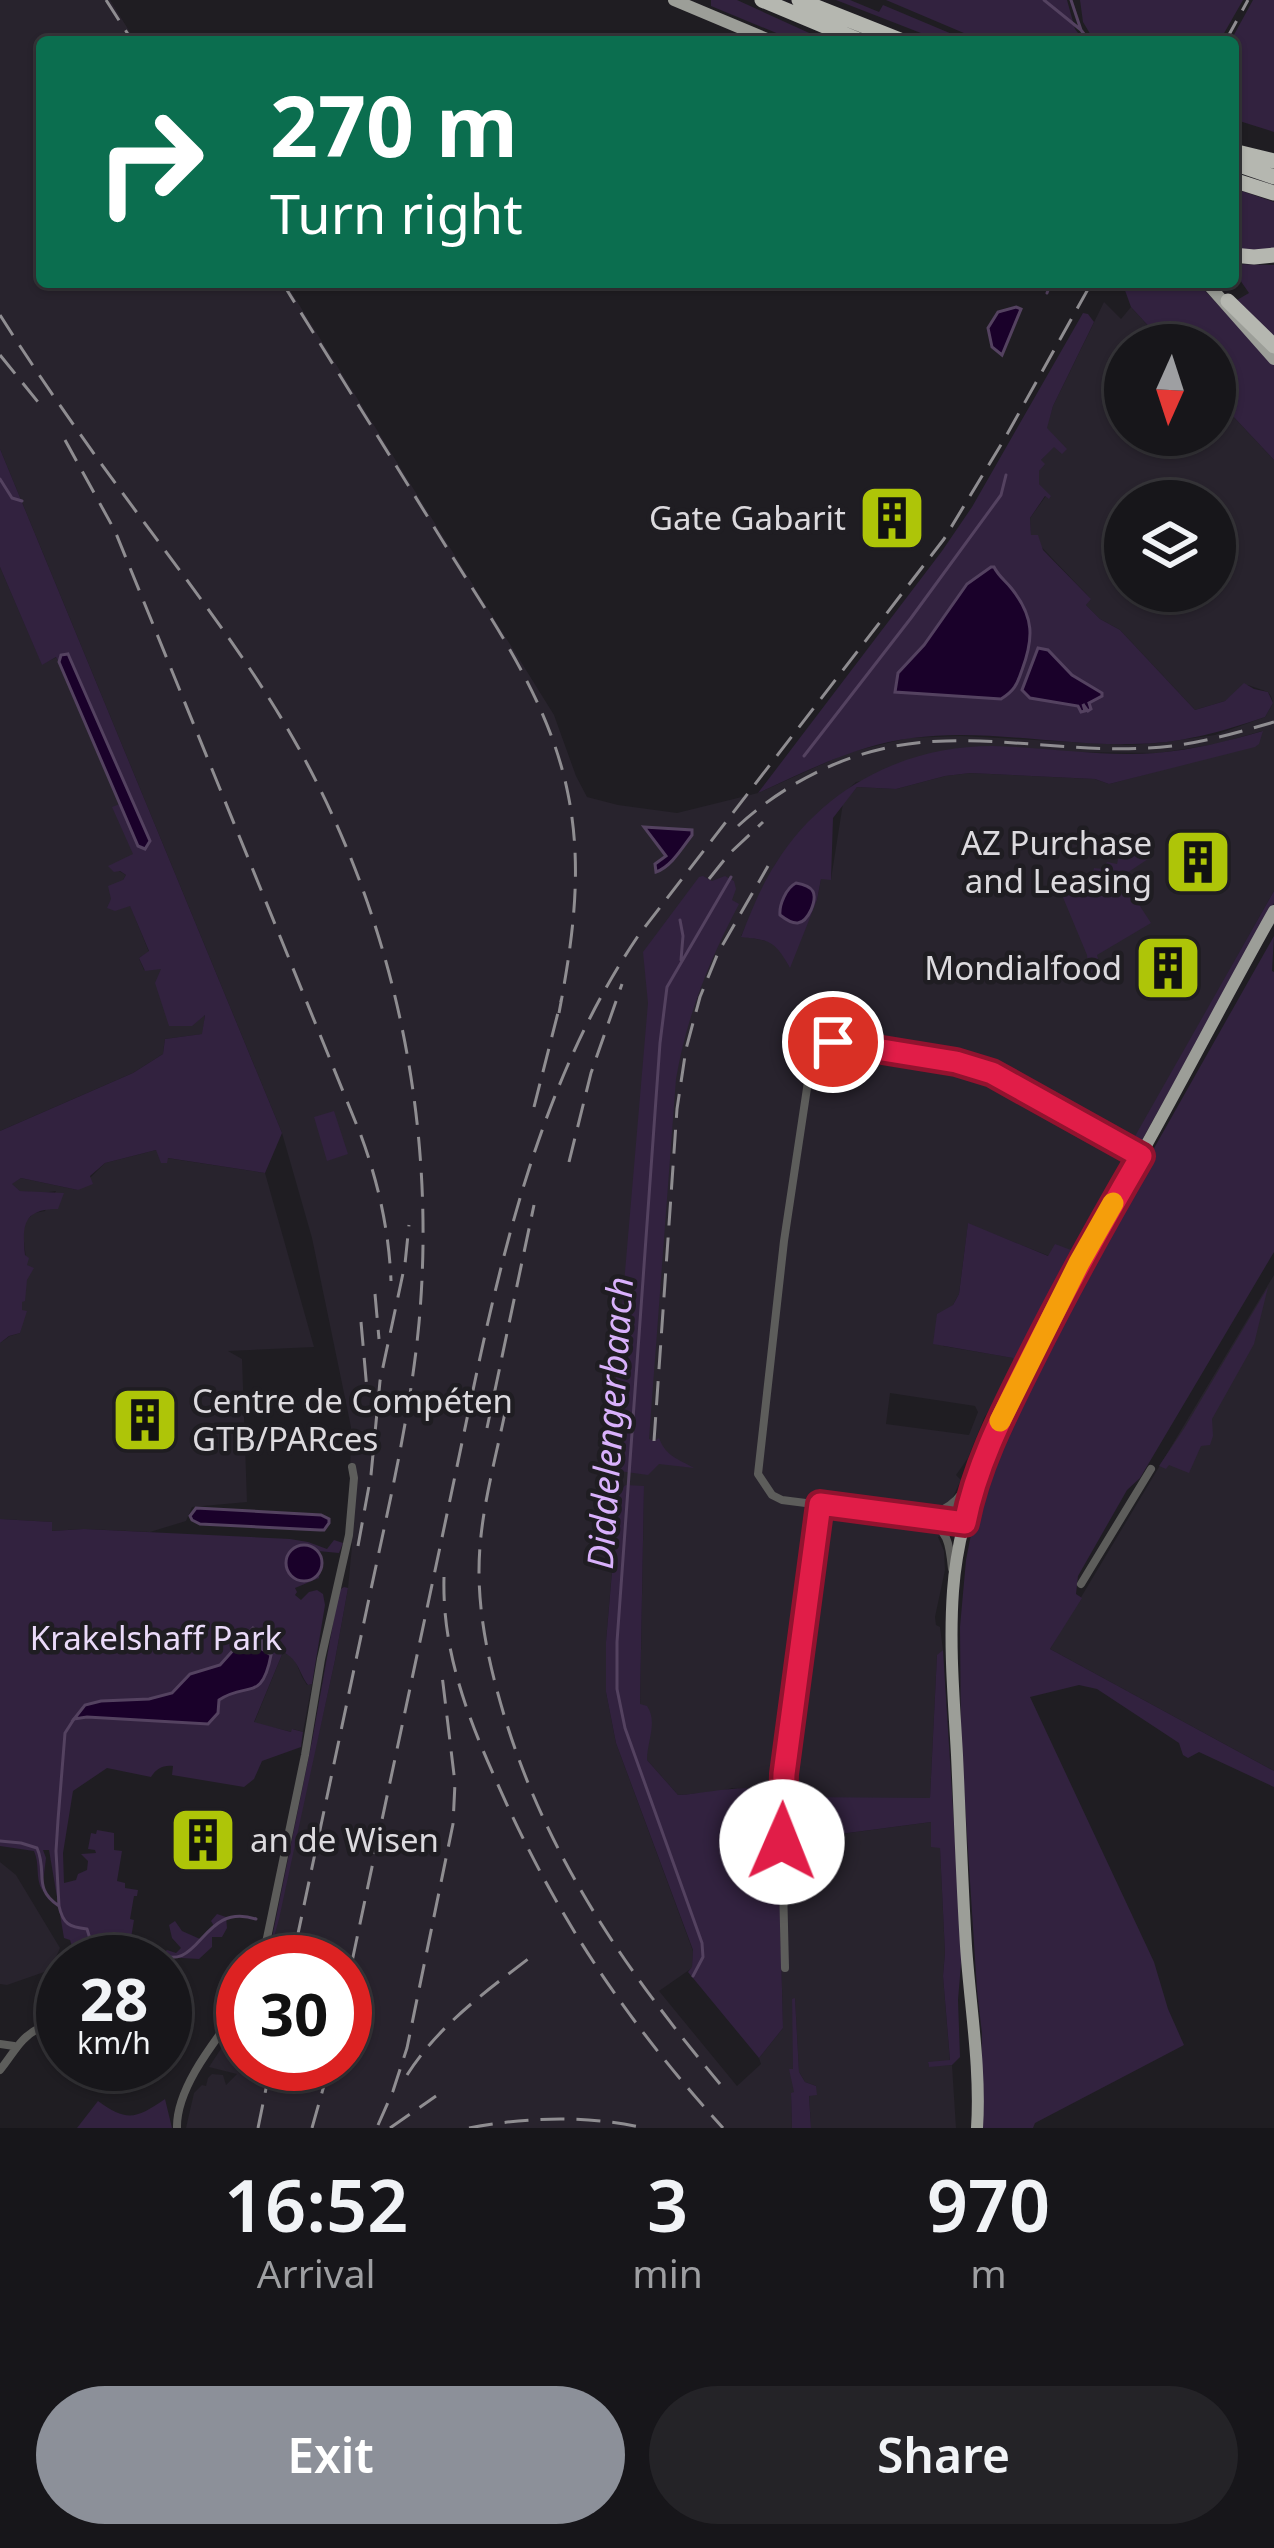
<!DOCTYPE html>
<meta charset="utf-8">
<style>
body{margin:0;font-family:"Noto Sans",sans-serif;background:#242327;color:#f1f3f6;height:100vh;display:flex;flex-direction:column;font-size:45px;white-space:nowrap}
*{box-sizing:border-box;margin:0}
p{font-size:39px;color:#9e9fa2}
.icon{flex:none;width:66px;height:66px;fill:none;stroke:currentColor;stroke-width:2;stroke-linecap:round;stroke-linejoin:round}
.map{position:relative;height:2128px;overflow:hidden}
.side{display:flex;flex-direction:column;background:#17161a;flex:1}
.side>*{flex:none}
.hud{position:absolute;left:36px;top:36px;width:1203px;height:252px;border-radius:12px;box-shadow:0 3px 9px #0004,0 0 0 3px #363539;background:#0b6e4f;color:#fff;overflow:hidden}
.needle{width:78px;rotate:183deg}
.tools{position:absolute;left:1104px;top:324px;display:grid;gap:24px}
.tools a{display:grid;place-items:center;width:132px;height:132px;border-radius:50%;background:#17161a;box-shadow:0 3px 9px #0004,0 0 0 3px #363539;font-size:60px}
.speed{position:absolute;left:36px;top:1935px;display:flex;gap:24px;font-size:60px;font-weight:700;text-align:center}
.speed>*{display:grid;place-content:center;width:156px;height:156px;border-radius:50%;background:#17161a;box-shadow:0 3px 9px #0004,0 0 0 3px #363539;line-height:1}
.speed small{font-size:30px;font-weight:400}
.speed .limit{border:18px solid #d22;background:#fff;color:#111}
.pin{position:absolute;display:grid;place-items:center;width:102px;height:102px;color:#fff;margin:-51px;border:6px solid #fff;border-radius:50%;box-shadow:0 3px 12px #0007}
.me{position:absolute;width:132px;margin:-66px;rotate:1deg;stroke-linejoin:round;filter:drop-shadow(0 0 9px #0008)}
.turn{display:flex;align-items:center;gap:42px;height:252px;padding:0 36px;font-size:54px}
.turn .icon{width:156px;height:156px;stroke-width:2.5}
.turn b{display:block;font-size:84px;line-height:102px}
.eta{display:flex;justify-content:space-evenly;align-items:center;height:204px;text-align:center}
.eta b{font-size:72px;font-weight:600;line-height:84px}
.action{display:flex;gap:24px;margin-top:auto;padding:24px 36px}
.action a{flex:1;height:138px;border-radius:72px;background:#8c9099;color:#fff;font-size:48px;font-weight:600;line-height:138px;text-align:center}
.action a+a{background:#242327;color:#f1f3f6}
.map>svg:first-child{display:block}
.built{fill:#28232d;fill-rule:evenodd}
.green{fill:#32223f;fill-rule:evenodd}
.water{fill:#1a012a;stroke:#544260;stroke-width:3}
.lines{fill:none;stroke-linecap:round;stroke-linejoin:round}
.stream{stroke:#544260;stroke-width:3}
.street{stroke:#5d5d5b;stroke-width:8}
.primary{stroke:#9c9e98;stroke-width:12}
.highway{stroke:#b5b7b0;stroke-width:15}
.rail{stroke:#8f8d91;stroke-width:3;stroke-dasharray:24 12;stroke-linecap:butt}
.route-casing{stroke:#92132f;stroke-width:30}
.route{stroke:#e11d48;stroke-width:21}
.slow{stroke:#f59e0b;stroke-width:21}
.labels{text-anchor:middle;stroke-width:9;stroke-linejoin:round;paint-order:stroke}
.poi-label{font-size:33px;fill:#dcdade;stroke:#1f1d22;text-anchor:end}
.park-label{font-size:33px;fill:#eadaf9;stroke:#1f1d22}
.water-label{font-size:36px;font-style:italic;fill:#d9b1fc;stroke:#1f1d22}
</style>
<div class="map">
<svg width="1274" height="2128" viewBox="0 0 1274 2128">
<rect width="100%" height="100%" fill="#1f1d22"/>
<path class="built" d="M 0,0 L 110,0 L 136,42 L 42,42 L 42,282 L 285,282 L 554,715 L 576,776 L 587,797 L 618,805 L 677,813 L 758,793 L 847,753 L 908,738 L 960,736 L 1128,745 L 1158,743 L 1215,735 L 1265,717 L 1273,703 L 1271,696 L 1268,692 L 1248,685 L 1225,701 L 1195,710 L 1120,630 L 1100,619 L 1086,605 L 1090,598 L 1031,536 L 1030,518 L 1046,496 L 1039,484 L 1039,471 L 1041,460 L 1054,446 L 1046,429 L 1053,406 L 1104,302 L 1121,319 L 1131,307 L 1166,345 L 1125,345 L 1125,435 L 1215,435 L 1215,397 L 1274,460 L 1274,891 L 1135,1138 L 1147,1145 L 1135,1166 L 1122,1160 L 1072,1250 L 1049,1256 L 968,1224 L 959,1294 L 953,1305 L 943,1346 L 1014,1358 L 1014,1366 L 997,1410 L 991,1407 L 984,1418 L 968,1458 L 956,1475 L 961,1480 L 950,1503 L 953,1512 L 950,1531 L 938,1537 L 944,1551 L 945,1570 L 935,1617 L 936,1625 L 940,1627 L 943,1650 L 937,1656 L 930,1798 L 788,1798 L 788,1841 L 931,1822 L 940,1847 L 945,1953 L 943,1976 L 950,2061 L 928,2063 L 929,2066 L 952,2065 L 956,2128 L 811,2128 L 809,2095 L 816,2086 L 805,2082 L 799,2072 L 795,1999 L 792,1999 L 794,2045 L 794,2093 L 791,2094 L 792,2128 L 186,2128 L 194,2093 L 202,2085 L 206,2086 L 208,2078 L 212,2074 L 223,2075 L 226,2085 L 237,2074 L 209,2067 L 243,2015 L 243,2064 L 345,2064 L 345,1962 L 268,1962 L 335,1660 L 348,1588 L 352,1546 L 349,1535 L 351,1427 L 312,1238 L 282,1133 L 0,449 ZM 1125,501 L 1215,501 L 1215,591 L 1125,591 ZM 1262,731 L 1255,745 L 1109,784 L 1095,779 L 970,773 L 945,776 L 896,789 L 857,787 L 843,803 L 831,879 L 821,879 L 817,900 L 789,966 L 779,948 L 772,942 L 741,936 L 776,863 L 795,838 L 856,782 L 1064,752 L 1159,753 L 1217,744 ZM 890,1393 L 975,1406 L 978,1412 L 969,1435 L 886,1424 ZM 644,1487 L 640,1705 L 647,1738 L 647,1760 L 678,1795 L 718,1792 L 732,1788 L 777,1794 L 783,2028 L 759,2058 L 761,2064 L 737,2086 L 659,1991 L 692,1968 L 693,1951 L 616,1743 L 606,1692 L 606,1642 L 619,1490 Z
M 0,567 L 42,664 L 57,657 L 150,841 L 133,855 L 119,871 L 126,875 L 123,880 L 130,905 L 149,952 L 139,958 L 144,970 L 162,968 L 205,1012 L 203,1034 L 165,1039 L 163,1054 L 133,1073 L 0,1131 Z
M 156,1150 L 167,1158 L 265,1173 L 314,1347 L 228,1351 L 242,1359 L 247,1502 L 192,1507 L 186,1521 L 150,1532 L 84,1529 L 51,1531 L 51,1522 L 0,1519 L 0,1343 L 10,1336 L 20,1333 L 22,1301 L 28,1275 L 23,1234 L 25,1222 L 34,1213 L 45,1211 L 56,1191 L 42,1193 L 20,1191 L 11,1184 L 21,1178 L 78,1190 L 105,1163 Z
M 1274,1275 L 1274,1771 L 1050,1649 Z
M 283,1652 L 294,1658 L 302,1677 L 307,1685 L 312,1684 L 303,1732 L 293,1729 L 292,1732 L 254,1723 Z
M 0,1862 L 16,1875 L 60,1948 L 50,1970 L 7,1985 L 0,1984 Z"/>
<path class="green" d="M 711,0 L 737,0 L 829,42 L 798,42 L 711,6 Z
M 836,0 L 850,0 L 879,12 L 883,5 L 971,42 L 944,42 Z
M 886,0 L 1067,0 L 1075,29 L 1085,42 L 985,42 Z
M 1080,0 L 1243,0 L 1219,42 L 1095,42 L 1083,22 Z
M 1253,0 L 1274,0 L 1274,132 L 1233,119 L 1233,42 L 1230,42 Z
M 1233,188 L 1274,202 L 1274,251 L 1233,250 Z
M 1233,264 L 1274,265 L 1274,338 L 1237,300 L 1249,293 L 1240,280 L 1228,289 L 1218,282 L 1233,282 Z
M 1122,282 L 1197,282 L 1274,365 L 1274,460 L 1215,397 L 1215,345 L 1166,345 L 1131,307 Z
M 1083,313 L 1088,314 L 1094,322 L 1053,406 L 1047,428 L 1067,449 L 1062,454 L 1054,447 L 1041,460 L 1045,464 L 1039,471 L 1039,484 L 1051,496 L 1049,499 L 1045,496 L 1030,518 L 1031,535 L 1038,535 L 1043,550 L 1091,599 L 1086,605 L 1100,619 L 1120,630 L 1195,710 L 1225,701 L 1244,683 L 1254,689 L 1268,692 L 1273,703 L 1265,717 C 1221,732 1179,744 1132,744 C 1059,746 985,728 912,738 C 857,745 808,770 758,793 L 942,551 L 972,507 ZM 991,567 L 995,568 L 998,576 L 898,673 L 924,645 L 967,584 Z
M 0,449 L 282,1133 L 265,1173 L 168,1158 L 167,1163 L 161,1163 L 156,1150 L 105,1163 L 90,1176 L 93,1184 L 78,1190 L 21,1178 L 12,1184 L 20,1191 L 64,1193 L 58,1209 C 23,1209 22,1225 25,1255 L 29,1258 L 27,1265 L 34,1268 L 27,1280 L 25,1301 L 22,1302 L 22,1310 L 27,1311 L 20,1333 L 9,1336 L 0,1343 L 0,1131 L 133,1073 L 163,1054 L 165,1039 L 202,1034 L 205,1015 L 192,1026 L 169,1026 L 155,983 L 161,969 L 145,971 L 139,958 L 149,951 L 130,906 L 115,911 L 107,908 L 111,899 L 108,886 L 123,880 L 126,875 L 120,871 L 114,872 L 108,866 L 133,854 L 112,807 L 120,804 L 138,847 L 60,658 L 59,662 L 56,657 L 42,665 L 0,567 Z
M 1263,731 L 1259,744 L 1255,747 L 1109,784 L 1095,779 L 970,773 L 945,776 L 896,789 L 857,787 L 833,818 L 831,880 L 821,879 L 817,900 L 790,968 C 775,941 770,940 741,937 C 751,912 761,886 776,863 C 823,788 904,746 992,746 C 1046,747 1101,757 1156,753 C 1193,750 1228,741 1263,731 Z
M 1139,847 L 1154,855 L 1121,877 L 1151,923 L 1097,955 L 1100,966 L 1089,977 L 1087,955 L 1057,883 L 1070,885 L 1072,878 L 1091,881 L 1094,868 L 1103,869 L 1107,862 L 1117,864 L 1120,850 L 1135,853 Z
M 703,876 L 712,881 L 725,876 L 734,881 L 736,889 L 732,900 L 739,904 C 709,961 687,1015 676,1079 L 649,1439 L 654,1441 L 659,1438 C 666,1457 679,1459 694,1468 L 659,1464 L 648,1475 L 619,1471 L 615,1465 L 615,1389 L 648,1003 L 643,952 L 699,877 Z
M 1274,891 L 1274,903 L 1141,1142 L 1134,1138 Z
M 1274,936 L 1272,971 L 1274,972 L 1274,1252 L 1140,1478 L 1127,1490 L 1078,1576 L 1076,1594 L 1082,1598 L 1050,1649 L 1274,1771 L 1274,1787 L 1199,1752 L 1188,1758 L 1183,1755 L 1179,1743 L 1097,1689 L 1079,1685 L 1030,1697 L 1154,1962 L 1168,2009 L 1184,2045 L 1035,2123 L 1033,2128 L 980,2128 L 982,2034 L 977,1990 L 961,1741 L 960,1627 L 966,1560 L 975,1514 L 992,1462 L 1014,1417 L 1019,1397 L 1062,1311 Z
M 334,1111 L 348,1154 L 327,1161 L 314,1117 Z
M 1122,1160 L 1127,1162 L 1034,1330 L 1006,1391 L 1003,1390 L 1014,1366 L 1013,1358 L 933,1344 L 937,1314 L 953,1305 L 959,1294 L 968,1223 L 1048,1256 L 1055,1244 L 1071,1250 Z
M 1268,1287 L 1254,1344 L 1212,1419 L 1213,1436 L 1210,1445 L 1201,1446 L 1189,1473 L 1169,1465 L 1166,1469 L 1159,1466 L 1185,1427 Z
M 626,1485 L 644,1486 L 640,1704 L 647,1706 C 658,1722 647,1741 647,1760 L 678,1795 C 711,1793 746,1782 777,1793 L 783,2028 L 759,2058 L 688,1972 L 692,1967 L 693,1950 L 616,1743 L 606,1692 L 606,1642 L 619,1490 Z
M 0,1519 L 52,1522 L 52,1531 L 84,1529 L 290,1539 L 308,1542 L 327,1549 L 334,1540 L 343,1543 L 339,1553 L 318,1551 L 321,1564 L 319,1578 L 295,1588 L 297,1592 L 295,1595 L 301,1600 L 309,1592 L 317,1590 L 323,1594 L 325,1605 L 312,1684 L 308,1685 C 298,1671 299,1660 283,1652 L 254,1722 L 291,1732 L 292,1729 L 303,1732 L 301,1747 L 262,1761 L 254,1779 L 244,1787 L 172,1775 L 173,1766 C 163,1765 157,1768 151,1777 L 107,1768 L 73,1791 L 63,1853 L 64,1883 L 76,1880 L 78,1874 L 87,1870 L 88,1861 L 81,1854 L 96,1853 L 95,1850 L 88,1849 L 91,1833 L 96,1834 L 97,1830 L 114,1833 L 114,1850 L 122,1851 L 117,1881 L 125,1883 L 125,1888 L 138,1890 L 137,1896 L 134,1896 L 130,1919 L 134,1920 L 127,1962 L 88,1962 L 75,1956 L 70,1940 L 64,1938 L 49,1850 L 43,1850 L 46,1858 L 42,1890 C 35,1877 40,1864 34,1851 L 0,1846 Z
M 344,1587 L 348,1588 L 335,1660 L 279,1919 L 267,1962 L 312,1741 L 339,1590 Z
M 943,1650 L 962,1952 L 958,2000 L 960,2057 L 952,2065 L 929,2067 L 928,2062 L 950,2060 L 943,1976 L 945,1953 L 940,1848 L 931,1847 L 931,1822 L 787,1841 L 788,1797 L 930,1798 L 937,1655 Z
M 217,1914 L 226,1917 L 227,1928 L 222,1937 L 212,1937 L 212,1947 L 199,1959 L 164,1957 L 163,1953 L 167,1950 L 176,1953 L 181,1948 L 172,1938 L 169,1925 L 175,1921 L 182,1931 L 200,1939 L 214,1926 L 211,1921 Z
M 795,1998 L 799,2072 L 805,2082 L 816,2086 L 817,2095 L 809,2096 L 811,2128 L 792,2128 L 791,2093 L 794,2092 L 789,2069 L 793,2069 L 792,1999 Z
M 165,2099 L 172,2128 L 77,2128 L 98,2101 C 127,2122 136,2119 165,2099 Z"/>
<path class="water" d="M 1016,307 L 1021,309 L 1002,355 L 992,347 L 988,328 L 998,312 Z
M 991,567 L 994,567 C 999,577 1006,581 1012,589 C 1034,617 1034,638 1022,670 C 1017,685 1014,691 1001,699 L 895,692 L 898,673 L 924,645 L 967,584 Z
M 1038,648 L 1048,650 L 1072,675 L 1102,693 L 1102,696 L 1089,703 L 1091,709 L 1088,711 L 1083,704 L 1085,711 L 1081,712 L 1078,706 L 1030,698 L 1022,690 Z
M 68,654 L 150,841 L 145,849 L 138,846 L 59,662 L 61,655 Z
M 644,827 L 692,830 L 692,835 C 682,848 671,867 656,872 L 655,864 L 666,856 Z
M 796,883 C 814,886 818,893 811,910 C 803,927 794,926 780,915 C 779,905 786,888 796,883 Z
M 196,1508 L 321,1515 L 329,1519 L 329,1523 L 324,1530 L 320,1530 L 200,1524 L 192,1520 L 190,1516 Z
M286 1563a18 18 0 1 1 36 0a18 18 0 1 1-36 0Z
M 253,1628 L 262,1636 L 262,1649 L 271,1655 C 262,1703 247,1681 219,1700 L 218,1713 L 208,1724 L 87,1717 L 74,1719 L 85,1705 L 101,1701 L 149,1699 L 172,1693 L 190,1674 L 220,1665 Z"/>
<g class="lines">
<path class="stream" d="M 1044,0 L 1081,30
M 1071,0 L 1081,30 L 1090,42
M 1008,282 L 1009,287
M 1047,293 L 1051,282
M 0,479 L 12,498 L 22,501
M 804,756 L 911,618 L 1001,495 L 1006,475
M 680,920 L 683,936 L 681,960
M 0,1841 L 21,1843 L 37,1848 C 48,1873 32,1888 59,1906 C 63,1924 69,1927 87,1929 L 91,1942 L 105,1945
M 59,1906 L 56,1851 L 58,1820 L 65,1733 L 74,1719
M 154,1952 C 202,1978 199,1901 256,1919
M 693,1976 L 703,1957 L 702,1943 L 625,1728 L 617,1689 L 617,1642 L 660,1043 L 667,987 L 731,877"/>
<path class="street" d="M 811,1502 L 784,1723 L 784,1774 L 820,1503
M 935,1513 C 979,1496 963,1463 990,1433
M 923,1520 C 948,1526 950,1546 952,1569
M 963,1523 L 782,1500 L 772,1495 L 758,1474 L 784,1241 L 812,1055 L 816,1048 L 833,1043 L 956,1062 L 992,1073 L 1140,1155
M 1081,1584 L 1151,1469
M 784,1774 L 782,1842 L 785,1968
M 262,1962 L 305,1755 L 321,1659 L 349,1535 L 354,1478 L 352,1467
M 0,2044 L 14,2046
M 0,2070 C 14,2053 20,2037 41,2027
M 177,2128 C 176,2086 219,2036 243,2003"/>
<path class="primary" d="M 674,0 L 774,42
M 1206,282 L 1274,359
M 977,2128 C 981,2068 970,2006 966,1946 C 962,1883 960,1819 957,1755 C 954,1701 949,1646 953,1591 C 963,1448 1065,1291 1134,1167 C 1182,1082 1226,996 1274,911"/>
<path class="highway" d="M 762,0 L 863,42
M 799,0 L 905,42
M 1233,151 L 1274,161
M 1233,163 L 1274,177
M 1233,180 L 1274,193
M 1233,255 L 1254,257 L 1274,255
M 1228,301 L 1274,346"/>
<path class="rail" d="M 106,0 L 133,42
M 1225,42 L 1248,0
M 282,282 C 335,368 389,454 442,540 C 492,621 549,699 568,794 C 583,868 573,939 559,1013
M 0,315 C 50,394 105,470 161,545 C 209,610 258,675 298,747 C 395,922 437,1124 419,1323 C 410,1419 387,1513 367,1608 C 342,1726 317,1844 292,1962
M 0,355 L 38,402
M 65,440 L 115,531 L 360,1133 C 378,1181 389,1230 391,1281
M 738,826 C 795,774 868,742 946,741 C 1013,739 1081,752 1148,748 C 1192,746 1232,734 1274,722
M 709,879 L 729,854 L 763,822
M 534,1107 L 562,997
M 569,1162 L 591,1073 L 622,984
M 375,1294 L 379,1339
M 361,1322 L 367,1390
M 506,1408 C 495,1462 479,1516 479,1571 C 479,1620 490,1668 504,1715 C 547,1857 626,1971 720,2084
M 487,1428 L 534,1205
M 654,1441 L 677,1109 L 686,1049 L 700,997 L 718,953 L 768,866
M 358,1546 L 371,1475 L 380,1381 L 405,1264 L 409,1225
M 444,1577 C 442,1649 466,1713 495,1778 C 554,1913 624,2019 723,2128
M 345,1995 C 380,1828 416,1661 451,1495 C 492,1302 526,1102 638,936 L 944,539 L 1005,438 L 1092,282
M 407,2075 C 439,2025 485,1992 532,1956
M 378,2125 L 393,2091 L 407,2048 L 453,1824 L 455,1783 L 442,1675
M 258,2128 L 271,2064
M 312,2128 L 330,2064
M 390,2128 L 436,2096
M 469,2128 C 528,2117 586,2115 644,2128"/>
</g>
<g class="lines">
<defs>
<path id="route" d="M 782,1842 L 784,1774 L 820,1504 L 965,1523 C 976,1466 1004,1412 1030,1360 C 1065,1290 1102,1223 1141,1156 L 992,1073 L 956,1062 L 833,1042"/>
</defs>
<use href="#route" class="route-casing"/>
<use href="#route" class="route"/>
<path class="slow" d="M 1000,1421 L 1079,1263 L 1113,1203"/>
</g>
<defs>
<symbol id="building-square" viewBox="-11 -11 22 22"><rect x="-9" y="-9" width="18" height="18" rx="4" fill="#aec508" stroke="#1f1d22"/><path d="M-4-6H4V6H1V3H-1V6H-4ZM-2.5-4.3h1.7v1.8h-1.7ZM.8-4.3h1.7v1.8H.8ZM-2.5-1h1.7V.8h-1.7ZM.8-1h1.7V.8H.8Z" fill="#111"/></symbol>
</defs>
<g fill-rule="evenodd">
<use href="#building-square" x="854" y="480" width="76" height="76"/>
<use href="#building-square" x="1160" y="824" width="76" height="76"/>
<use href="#building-square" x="1130" y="930" width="76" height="76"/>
<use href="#building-square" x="107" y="1382" width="76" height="76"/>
<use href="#building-square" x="165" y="1802" width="76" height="76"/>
</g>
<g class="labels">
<g class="poi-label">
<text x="846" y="530">Gate Gabarit</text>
<text x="1152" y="855">AZ Purchase<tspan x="1152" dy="38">and Leasing</tspan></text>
<text x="1122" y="980">Mondialfood</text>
<text x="192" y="1413" text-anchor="start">Centre de Compéten<tspan x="192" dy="38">GTB/PARces</tspan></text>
<text x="250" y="1852" text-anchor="start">an de Wisen</text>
</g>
<g class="park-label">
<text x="156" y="1650">Krakelshaff Park</text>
</g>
<g class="water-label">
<text transform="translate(610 1423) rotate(-86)" y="13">Diddelengerbaach</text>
</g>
</g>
</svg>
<div class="tools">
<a><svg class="needle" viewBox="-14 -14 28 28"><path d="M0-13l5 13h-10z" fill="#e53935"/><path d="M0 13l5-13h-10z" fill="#9e9fa2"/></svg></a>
<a><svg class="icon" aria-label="layers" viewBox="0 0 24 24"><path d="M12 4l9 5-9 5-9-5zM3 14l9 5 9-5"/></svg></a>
</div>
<div class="speed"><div>28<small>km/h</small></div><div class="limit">30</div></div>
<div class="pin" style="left:833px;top:1042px;background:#d93025"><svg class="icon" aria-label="arrive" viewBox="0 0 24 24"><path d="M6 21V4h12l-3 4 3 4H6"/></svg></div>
<svg class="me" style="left:782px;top:1842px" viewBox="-20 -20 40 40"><circle r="19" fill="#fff"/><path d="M0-13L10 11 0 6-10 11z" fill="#e11d48"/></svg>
<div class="hud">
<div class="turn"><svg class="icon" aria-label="right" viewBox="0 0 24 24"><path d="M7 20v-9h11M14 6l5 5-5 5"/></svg><div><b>270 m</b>Turn right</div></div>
</div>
</div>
<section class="side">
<div class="eta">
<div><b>16:52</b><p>Arrival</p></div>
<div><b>3</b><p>min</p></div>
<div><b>970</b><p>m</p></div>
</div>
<div class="action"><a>Exit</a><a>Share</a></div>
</section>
